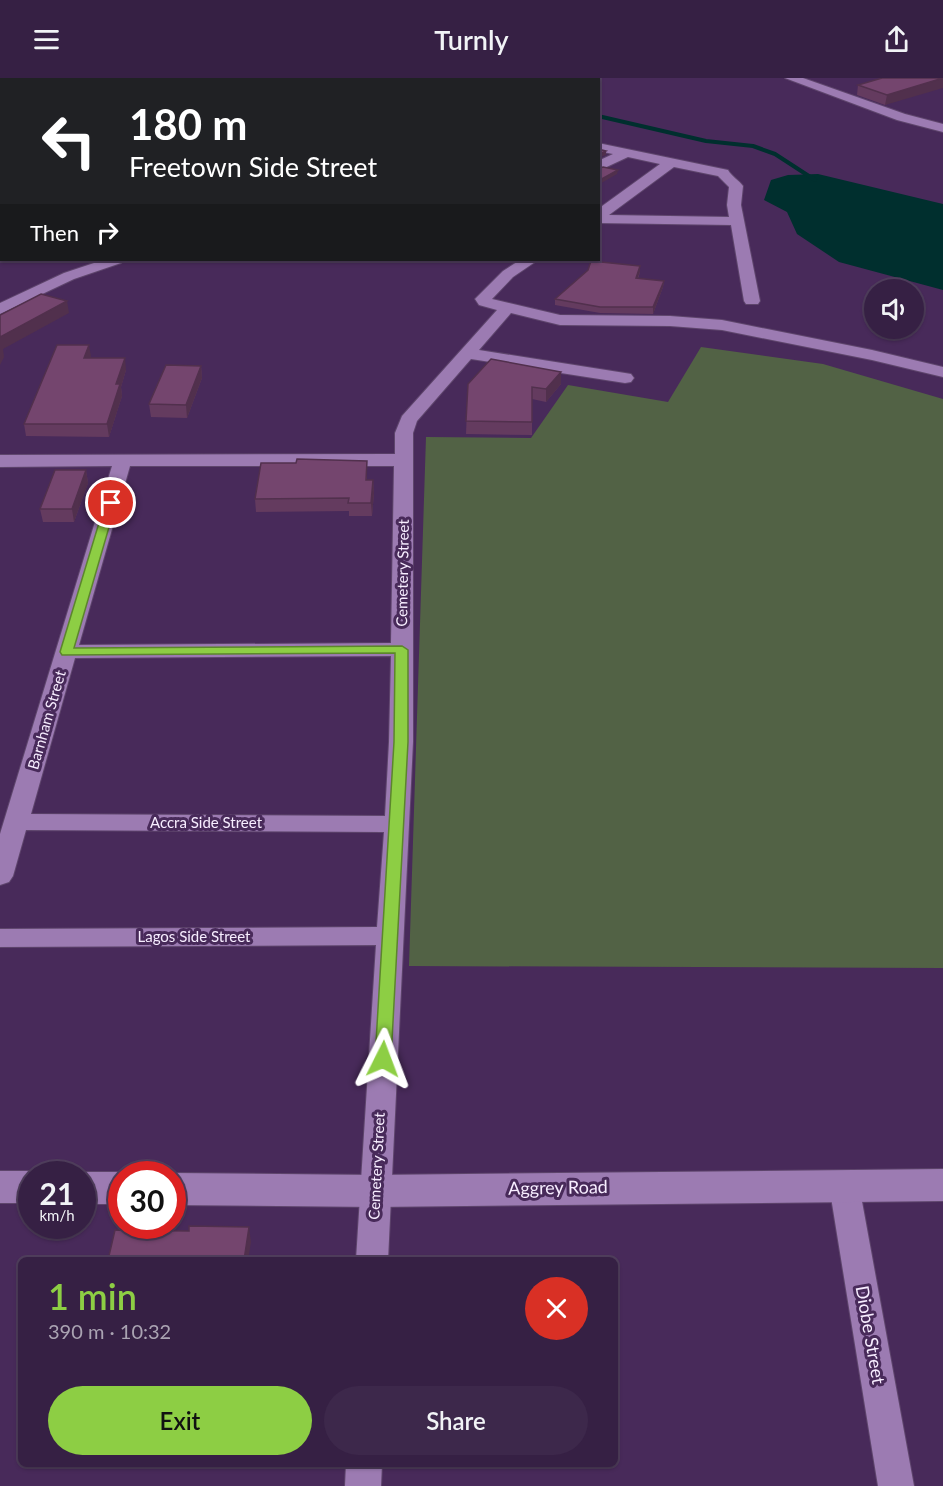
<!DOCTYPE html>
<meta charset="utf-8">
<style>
body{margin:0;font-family:Lato,sans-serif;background:#3d284b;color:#f1f3f6;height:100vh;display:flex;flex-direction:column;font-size:22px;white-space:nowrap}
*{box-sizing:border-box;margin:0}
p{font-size:20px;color:#aaa3b2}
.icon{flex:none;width:33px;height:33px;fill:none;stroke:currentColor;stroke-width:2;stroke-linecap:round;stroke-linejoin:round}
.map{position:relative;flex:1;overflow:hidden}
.drawer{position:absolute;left:18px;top:1179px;width:600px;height:210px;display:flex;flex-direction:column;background:#362044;border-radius:9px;box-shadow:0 2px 4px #0004,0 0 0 2px #503e5d}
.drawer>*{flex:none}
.banner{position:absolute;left:0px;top:0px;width:600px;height:183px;box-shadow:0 2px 4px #0004,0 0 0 2px #503e5d;background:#202124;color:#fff;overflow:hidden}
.tools{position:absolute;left:864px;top:201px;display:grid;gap:12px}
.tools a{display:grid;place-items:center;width:60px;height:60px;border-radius:50%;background:#362044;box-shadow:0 2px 4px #0004,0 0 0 2px #503e5d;font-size:30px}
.speed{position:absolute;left:18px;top:1083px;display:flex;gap:12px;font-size:30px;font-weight:700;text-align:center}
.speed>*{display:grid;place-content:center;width:78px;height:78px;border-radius:50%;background:#362044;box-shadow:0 2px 4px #0004,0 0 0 2px #503e5d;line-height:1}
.speed small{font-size:15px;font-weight:400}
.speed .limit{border:9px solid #d22;background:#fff;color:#111}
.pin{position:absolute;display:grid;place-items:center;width:51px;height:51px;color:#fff;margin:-26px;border:3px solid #fff;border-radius:50%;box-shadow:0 2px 6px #0007}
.me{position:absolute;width:66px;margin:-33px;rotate:3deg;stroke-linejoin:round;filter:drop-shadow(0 0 4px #0008)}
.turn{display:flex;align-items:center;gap:21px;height:126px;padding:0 30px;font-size:27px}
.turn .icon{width:78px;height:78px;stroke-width:2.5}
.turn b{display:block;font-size:42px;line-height:51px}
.then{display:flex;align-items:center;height:57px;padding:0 30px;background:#0003;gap:12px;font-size:22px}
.round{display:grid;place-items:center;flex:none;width:63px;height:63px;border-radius:32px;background:#3d284b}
.headline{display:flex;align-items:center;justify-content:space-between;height:102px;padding:0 30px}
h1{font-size:36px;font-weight:600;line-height:45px;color:#8dce44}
.cta{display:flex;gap:12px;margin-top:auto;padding:12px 30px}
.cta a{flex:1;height:69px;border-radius:36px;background:#8dce44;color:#111;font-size:24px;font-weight:600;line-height:69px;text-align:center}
.cta a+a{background:#3d284b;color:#f1f3f6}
header{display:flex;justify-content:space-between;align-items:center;height:78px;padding:0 30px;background:#362044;font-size:27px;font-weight:600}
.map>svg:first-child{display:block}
.green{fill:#526245}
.water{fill:#002f2e}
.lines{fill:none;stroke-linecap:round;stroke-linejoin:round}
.stream{stroke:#002f2e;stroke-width:4}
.minor-casing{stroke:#5e456c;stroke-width:2}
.tertiary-casing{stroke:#5e456c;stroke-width:2}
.minor{fill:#9c7bb2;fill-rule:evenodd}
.tertiary{fill:#9c7bb2;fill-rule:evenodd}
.wall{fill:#643b5f}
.shaded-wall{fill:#51304d}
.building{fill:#74456e;stroke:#51304d;stroke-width:1.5}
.route{fill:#8dce44;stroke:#5c862c;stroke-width:1.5}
.labels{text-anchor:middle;stroke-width:6;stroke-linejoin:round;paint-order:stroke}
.street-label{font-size:15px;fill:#f7edff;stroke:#482a5a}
.near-street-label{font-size:18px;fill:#f7edff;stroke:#482a5a}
</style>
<header><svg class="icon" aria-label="menu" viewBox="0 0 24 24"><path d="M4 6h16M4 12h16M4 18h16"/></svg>Turnly<svg class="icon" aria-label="share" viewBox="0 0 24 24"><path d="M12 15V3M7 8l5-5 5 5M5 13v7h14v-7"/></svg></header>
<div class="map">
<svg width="943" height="1408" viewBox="0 0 943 1408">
<rect width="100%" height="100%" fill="#482a5a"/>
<path class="green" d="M 701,269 L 823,286 L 943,321 L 943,890 L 409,888 L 426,359 L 531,360 L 568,307 L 668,324 Z"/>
<path class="water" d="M 818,96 L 943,126 L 943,212 L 839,184 L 797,156 L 787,134 L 764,122 L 771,102 L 788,97 Z"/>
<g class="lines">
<path class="stream" d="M 79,0 L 98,2
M 391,0 L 400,2
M 483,0 L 493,2
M 286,2 L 315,0
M 426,2 L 435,0
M 598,38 L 706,63 L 753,68 L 775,76 L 815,102"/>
<defs>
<path id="minor" d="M 785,0 L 803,0 L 905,36 L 943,46 L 943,54 L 897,42 Z
M 598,65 L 728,92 C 732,99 739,102 743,108 L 741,127 L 760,223 L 758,226 L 746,226 L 744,223 L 731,147 L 598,145 L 598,131 L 660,86 L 628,79 L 598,93 L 598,83 L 613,76 L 598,73 ZM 674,89 L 718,98 L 729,109 L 727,127 L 729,139 L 609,137 Z
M 103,182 L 124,182 L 121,185 L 74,201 L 0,236 L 0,225 L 64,195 Z
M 520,182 L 538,182 L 513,199 L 492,221 L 560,237 L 670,238 L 722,242 L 872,272 L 943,289 L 943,299 L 872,282 L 722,252 L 670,248 L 560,247 L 511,235 L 479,272 L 625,295 L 631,296 L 634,300 L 631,304 L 625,305 L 471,281 L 417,343 L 413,355 L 413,664 L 388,1182 L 356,1182 L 376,867 L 0,869 L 0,851 L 377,849 L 384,754 L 26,752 L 13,798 L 9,804 L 0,807 L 0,756 L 112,388 L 0,389 L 0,377 L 395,376 L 395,355 L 402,338 L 497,232 L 479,227 L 475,221 L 503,193 ZM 130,388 L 394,388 L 391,565 L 79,567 ZM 391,578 L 389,664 L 385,738 L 31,736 L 75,580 Z
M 844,1095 L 855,1098 L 859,1107 L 914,1408 L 878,1408 L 829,1107 L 833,1098 Z
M 346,1386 L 382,1386 L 381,1408 L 345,1408 Z"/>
<path id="tertiary" d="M 943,1091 L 943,1123 L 375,1129 L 172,1127 L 172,1096 L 169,1096 L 172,1095 L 375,1097 Z
M 0,1093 L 32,1093 L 41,1096 L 32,1096 L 32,1125 L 0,1125 Z
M 82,1094 L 122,1094 L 128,1096 L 122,1096 L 122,1126 L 82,1126 L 82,1096 L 76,1096 Z"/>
</defs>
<use href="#minor" class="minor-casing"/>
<use href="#tertiary" class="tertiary-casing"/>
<use href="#minor" class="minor"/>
<use href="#tertiary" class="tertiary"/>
</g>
<path class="wall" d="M 943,0 L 885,27 L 857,17 L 858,7 Z
M 640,194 L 638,201 L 664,203 L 663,209 L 653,236 L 600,235 L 555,227 L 555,221 Z
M 91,278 L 90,280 L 126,292 L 121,309 L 122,318 L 109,359 L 26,358 L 24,346 Z
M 201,288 L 202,300 L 187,340 L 151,339 L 149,326 Z
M 468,306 L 561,306 L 546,324 L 532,321 L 532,357 L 466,356 Z
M 367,383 L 367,402 L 373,402 L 374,415 L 372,438 L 349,438 L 349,433 L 256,434 L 255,421 Z
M 86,392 L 88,405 L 74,444 L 43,444 L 40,431 Z"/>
<path class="shaded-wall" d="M 943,0 L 943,10 L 885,27 L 887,17 Z
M 606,73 L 606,77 L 598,80 L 598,77 Z
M 618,92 L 617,96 L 598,107 L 598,103 Z
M 640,188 L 640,194 L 635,206 L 636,200 Z
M 664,203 L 663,209 L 653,236 L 653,229 Z
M 67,223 L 69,235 L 3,271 L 4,279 L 0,287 L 0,259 Z
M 89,267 L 91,278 L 86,292 L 84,280 Z
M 125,280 L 126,292 L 121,309 L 122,318 L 109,359 L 107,346 L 116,306 Z
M 201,288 L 202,300 L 187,340 L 186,327 Z
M 561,294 L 561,306 L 546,324 L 546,311 Z
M 86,392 L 88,405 L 74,444 L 72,431 Z
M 373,402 L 374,415 L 372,438 L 371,425 Z
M 249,1149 L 251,1164 L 248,1182 L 244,1182 Z"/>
<path class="building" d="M 168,0 L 217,0 L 215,2 L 167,2 Z
M 882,0 L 943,0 L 887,17 L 858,7 Z
M 598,71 L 606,73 L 598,77 Z
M 603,89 L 618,92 L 598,103 L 598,91 Z
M 591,183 L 640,188 L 636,200 L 664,203 L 653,229 L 600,229 L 555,221 L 588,192 Z
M 41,216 L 67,223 L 0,259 L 0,237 Z
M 57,267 L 89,267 L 84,280 L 125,280 L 116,306 L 120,306 L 107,346 L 24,346 Z
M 491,281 L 561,294 L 546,311 L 532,309 L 532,344 L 466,343 L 468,306 Z
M 166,287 L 201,288 L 186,327 L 149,326 Z
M 297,381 L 367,383 L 366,402 L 373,402 L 371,425 L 348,425 L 349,420 L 255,421 L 261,385 L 296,385 Z
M 55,392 L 86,392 L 72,431 L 40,431 Z
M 189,1148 L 249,1149 L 244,1182 L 108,1182 L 115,1152 L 189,1153 Z"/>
<path class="route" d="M 111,421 L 116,425 L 74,570 L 402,568 L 408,572 L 408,664 L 391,981 L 389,985 L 377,985 L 375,981 L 394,664 L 395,575 L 62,577 L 60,574 L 105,425 Z"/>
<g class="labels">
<g class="street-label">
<text transform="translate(403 495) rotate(-89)" y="5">Cemetery Street</text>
<text transform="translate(47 642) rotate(-74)" y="5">Barnham Street</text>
<text x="206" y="750">Accra Side Street</text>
<text x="194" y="864">Lagos Side Street</text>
<text transform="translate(377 1088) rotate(-87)" y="5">Cemetery Street</text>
</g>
<g class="near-street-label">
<text transform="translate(558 1110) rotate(-1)" y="6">Aggrey Road</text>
<text transform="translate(870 1257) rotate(80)" y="6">Diobe Street</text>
</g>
</g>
</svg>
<div class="tools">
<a><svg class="icon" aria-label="sound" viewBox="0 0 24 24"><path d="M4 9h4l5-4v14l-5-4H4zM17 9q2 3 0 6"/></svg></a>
</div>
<div class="speed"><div>21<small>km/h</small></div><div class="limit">30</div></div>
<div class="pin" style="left:111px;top:425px;background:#d93025"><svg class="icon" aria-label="arrive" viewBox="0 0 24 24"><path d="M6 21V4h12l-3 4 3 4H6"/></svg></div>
<svg class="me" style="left:383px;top:981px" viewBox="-20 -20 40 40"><path d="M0-17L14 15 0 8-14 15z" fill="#8dce44" stroke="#fff" stroke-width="4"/></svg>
<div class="banner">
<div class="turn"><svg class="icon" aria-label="left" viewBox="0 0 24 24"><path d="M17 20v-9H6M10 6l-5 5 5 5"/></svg><div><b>180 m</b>Freetown Side Street</div></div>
<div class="then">Then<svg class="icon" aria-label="right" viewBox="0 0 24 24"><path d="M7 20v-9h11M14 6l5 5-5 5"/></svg></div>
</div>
<section class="drawer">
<div class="headline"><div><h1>1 min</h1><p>390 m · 10:32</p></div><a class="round" style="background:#d93025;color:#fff"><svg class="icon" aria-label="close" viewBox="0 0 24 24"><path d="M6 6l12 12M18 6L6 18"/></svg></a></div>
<div class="cta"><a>Exit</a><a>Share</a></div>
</section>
</div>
